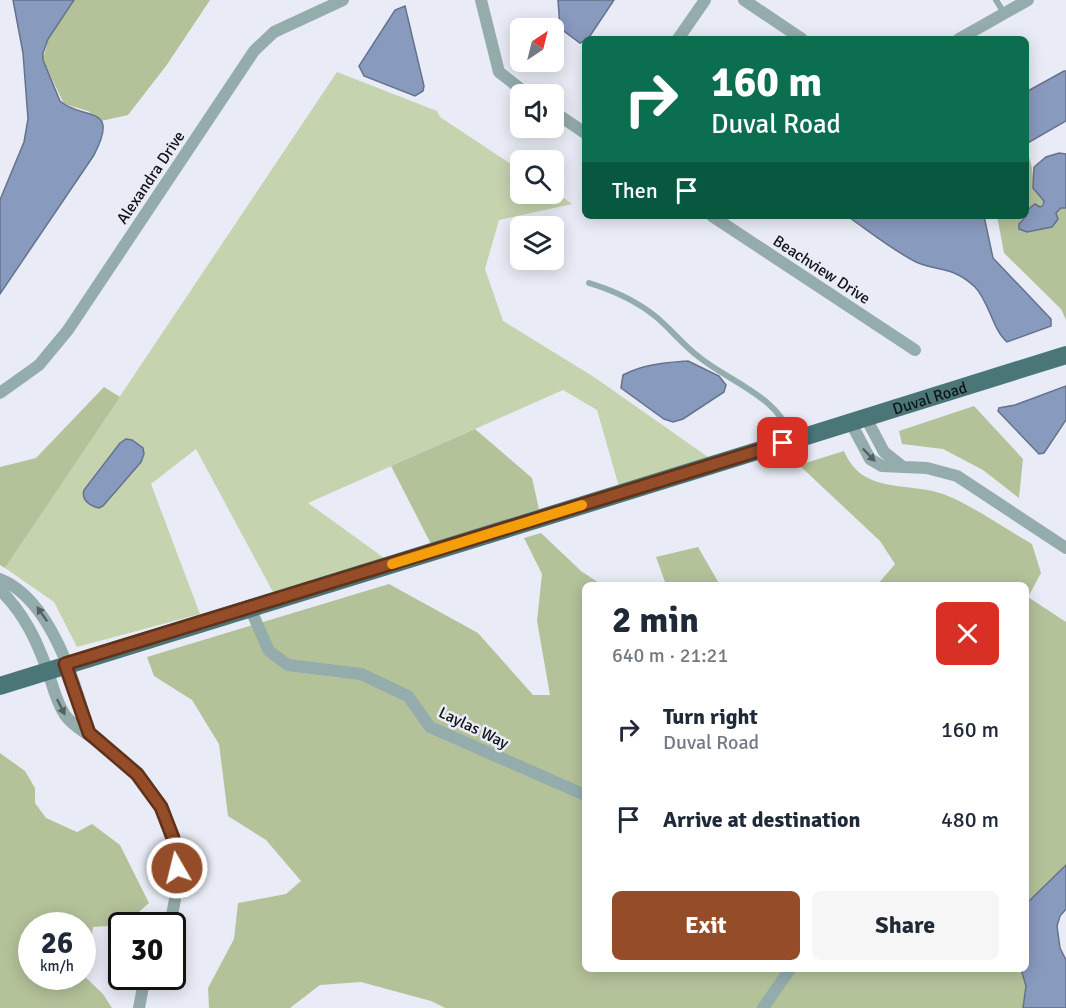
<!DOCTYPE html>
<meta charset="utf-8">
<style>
body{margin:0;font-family:Signika,sans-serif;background:#f6f6f7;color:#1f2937;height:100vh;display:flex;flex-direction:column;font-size:22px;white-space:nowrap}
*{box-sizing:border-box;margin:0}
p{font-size:20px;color:#747a83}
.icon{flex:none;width:33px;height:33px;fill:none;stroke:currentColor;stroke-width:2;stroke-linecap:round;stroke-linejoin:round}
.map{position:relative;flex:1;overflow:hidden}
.sheet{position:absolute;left:582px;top:582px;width:447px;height:390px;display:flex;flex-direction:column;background:#fff;border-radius:9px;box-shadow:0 3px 15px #0003}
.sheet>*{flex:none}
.banner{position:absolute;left:582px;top:36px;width:447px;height:183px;border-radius:9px;box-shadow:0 3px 15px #0003;background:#0b6e4f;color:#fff;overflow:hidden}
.needle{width:39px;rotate:35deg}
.buttons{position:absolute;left:510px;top:18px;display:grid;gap:12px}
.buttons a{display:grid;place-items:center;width:54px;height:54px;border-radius:9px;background:#fff;box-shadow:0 3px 15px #0003;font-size:30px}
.speed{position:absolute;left:18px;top:912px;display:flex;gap:12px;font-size:30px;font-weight:700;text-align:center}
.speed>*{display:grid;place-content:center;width:78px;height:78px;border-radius:50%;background:#fff;box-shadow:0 3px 15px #0003;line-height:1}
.speed small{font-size:15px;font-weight:400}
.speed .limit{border:3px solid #111;border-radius:9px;background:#fff;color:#111}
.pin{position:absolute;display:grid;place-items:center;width:51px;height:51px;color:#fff;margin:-26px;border-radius:12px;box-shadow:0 3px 9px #0006}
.me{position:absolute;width:66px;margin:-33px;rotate:352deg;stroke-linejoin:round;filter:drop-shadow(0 0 4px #0008)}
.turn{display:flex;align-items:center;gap:21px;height:126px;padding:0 30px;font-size:27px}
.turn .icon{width:78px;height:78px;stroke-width:2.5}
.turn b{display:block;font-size:42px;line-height:51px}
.then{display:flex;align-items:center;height:57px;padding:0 30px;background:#0003;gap:12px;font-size:22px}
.round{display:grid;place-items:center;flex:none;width:63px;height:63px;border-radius:9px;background:#f6f6f7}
.head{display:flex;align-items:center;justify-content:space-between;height:102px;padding:0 30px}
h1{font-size:36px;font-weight:700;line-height:45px}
.action{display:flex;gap:12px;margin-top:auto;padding:12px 30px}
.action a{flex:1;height:69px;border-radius:9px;background:#944d28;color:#fff;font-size:24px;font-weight:700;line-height:69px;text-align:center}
.action a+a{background:#f6f6f7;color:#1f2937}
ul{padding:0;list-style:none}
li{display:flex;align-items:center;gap:18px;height:90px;padding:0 30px}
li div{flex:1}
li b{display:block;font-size:22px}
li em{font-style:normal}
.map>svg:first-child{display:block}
.green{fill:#c6d3af}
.forest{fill:#b4c29a}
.water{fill:#899abf;stroke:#65728c;stroke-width:1.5}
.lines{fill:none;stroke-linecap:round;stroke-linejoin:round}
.lane{stroke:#95acad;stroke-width:6}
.street{stroke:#95acad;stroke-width:12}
.primary{stroke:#4a7678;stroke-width:18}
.oneway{fill:#546062}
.route-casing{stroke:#60321a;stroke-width:15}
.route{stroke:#944d28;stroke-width:10}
.slow{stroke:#f59e0b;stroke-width:10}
.labels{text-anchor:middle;stroke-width:5;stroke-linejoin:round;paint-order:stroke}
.street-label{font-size:16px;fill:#121316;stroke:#e9ecf6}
</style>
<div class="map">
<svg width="1066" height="1008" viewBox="0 0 1066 1008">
<rect width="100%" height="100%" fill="#e9ecf6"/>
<path class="green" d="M 337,72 L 437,111 L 440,117 L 520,170 L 520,194 L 554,191 L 572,204 L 499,220 L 485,269 L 503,321 L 594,377 L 708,457 L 619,487 L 597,410 L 563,390 L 308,503 L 387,560 L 273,592 L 196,449 L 151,484 L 200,614 L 77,647 L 54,602 L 5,568 Z"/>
<path class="forest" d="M 74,0 L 210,0 L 166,66 L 128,115 L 101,121 L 88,111 L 64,104 L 43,60 L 48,39 Z
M 1028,155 C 1036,172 1029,188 1044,201 L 1040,207 L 1035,205 L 1026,212 L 1026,156 Z
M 1061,208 L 1066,208 L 1066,320 L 1061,309 L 1004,253 L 997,216 L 1023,216 L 1019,224 L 1056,214 Z
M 104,387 L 120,397 L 5,568 L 0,565 L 0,467 L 36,458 Z
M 974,406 L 1023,459 L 1019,498 L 983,470 L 943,449 L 902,444 L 899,431 Z
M 475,429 L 532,478 L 539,509 L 431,544 L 391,466 Z
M 844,451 C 863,497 911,480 948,496 C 977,508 1005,529 1032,544 L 1041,573 L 1028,597 L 1066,622 L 1066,865 L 1026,904 L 1026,585 L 877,585 L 895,564 L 880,541 L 799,465 Z
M 541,533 L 581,571 L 602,585 L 585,585 L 585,969 L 1021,969 L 1026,986 L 1023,1008 L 445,1008 L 431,1001 L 361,982 L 320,985 L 290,1008 L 209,1008 L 208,988 L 234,939 L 238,903 L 286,894 L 301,881 L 266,840 L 228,816 L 219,744 L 192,700 L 154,676 L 147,657 L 389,584 L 478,633 L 533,695 L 550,695 L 537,621 L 542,574 L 524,538 Z
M 698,547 L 720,585 L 666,585 L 656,557 Z
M 0,753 L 25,771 L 35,788 L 35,803 L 46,818 L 77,832 L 92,824 L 120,845 L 149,903 L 124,925 L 93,927 L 90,944 L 83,951 L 82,926 L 32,926 L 32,976 L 83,975 L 103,994 L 112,1008 L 0,1008 Z"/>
<path class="water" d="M 13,0 L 74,0 L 48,39 L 43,53 L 43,60 L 60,101 C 82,121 121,103 94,155 L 0,294 L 0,200 L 24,142 L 28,119 L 23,53 Z
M 558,0 L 614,0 L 588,39 L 580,43 L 560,28 Z
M 405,6 L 424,86 L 423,91 L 415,96 L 364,76 L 359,66 L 395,10 Z
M 1064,71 L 1066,71 L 1066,121 L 1026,144 L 1026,92 Z
M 1059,153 L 1066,154 L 1066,208 L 1061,208 L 1056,213 L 1058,219 L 1052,227 L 1027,232 L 1019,229 L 1019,224 L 1026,216 L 1026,211 L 1035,204 L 1040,207 L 1043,205 L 1044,201 L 1033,188 L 1034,167 L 1046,157 Z
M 847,216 L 984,216 L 993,258 L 1051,319 L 1051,326 L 1007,342 C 992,329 990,303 975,287 C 953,266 939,272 916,262 C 892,250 869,231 847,216 Z
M 688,361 L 719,376 L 726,385 L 724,392 L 683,419 L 673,422 L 664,419 L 621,388 L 623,375 C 644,364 664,363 688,361 Z
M 1066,386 L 1066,420 L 1044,453 L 1039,454 L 998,411 L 999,408 L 1015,405 Z
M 126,439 L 132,440 L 143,448 L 144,454 L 141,462 L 103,506 L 99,508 C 90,506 81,500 84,490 L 120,443 Z
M 1066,865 L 1066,909 L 1060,916 L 1057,926 L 1060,948 L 1066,960 L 1066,1008 L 1023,1008 L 1026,986 L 1021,969 L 1026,969 L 1026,904 Z"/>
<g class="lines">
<path class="lane" d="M 996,0 L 1004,13
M 589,283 C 612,290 635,300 655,316 C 670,328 683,345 699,357 C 730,382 777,396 792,437"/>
<path class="street" d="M 481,0 L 499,72 L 527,94
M 744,0 L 802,39
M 678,39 L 705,0
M 959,39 L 1028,0
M 554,112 L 585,133
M 712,216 L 915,350
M 0,393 L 39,365 L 68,330 L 254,51 L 274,32 L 343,0
M 866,418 L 884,452 L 903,467
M 851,423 L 870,459 L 882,466 L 927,468 L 957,476 L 1066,548
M 0,579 C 51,599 76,684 89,733
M 0,590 C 24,613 37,641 48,672 C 53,686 56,702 65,715 C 75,729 105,745 119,757 C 171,800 188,862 169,926
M 250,608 L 269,651 L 288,665 L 361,674 L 408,696 L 430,727 L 585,795
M 139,1008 L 145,976
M 763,1008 L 790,969"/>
<g class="primary">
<path id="s1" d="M 794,440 L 1066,355"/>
<path d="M 0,686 L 783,443"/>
</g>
</g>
<defs><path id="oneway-solid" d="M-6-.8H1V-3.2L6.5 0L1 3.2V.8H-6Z" transform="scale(1.5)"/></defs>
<g class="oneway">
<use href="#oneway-solid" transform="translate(869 455) rotate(46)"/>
<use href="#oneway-solid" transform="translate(42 614) rotate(-125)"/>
<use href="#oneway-solid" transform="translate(61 707) rotate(64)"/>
</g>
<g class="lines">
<defs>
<path id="route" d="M 177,868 L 173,838 L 161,807 L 137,774 L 89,733 L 65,664 L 783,443"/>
</defs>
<use href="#route" class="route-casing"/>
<use href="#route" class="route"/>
<path class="slow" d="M 392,564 L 582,505"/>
</g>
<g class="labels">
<g class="street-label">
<text transform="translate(150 177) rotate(-56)" y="6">Alexandra Drive</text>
<text transform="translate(822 269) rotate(33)" y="6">Beachview Drive</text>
<text dy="6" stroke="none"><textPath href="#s1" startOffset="142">Duval Road</textPath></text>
<text transform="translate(474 727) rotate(26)" y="6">Laylas Way</text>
</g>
</g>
</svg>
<div class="buttons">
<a><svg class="needle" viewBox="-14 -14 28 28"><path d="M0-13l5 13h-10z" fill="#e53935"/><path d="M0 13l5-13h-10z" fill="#747a83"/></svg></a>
<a><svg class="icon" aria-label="sound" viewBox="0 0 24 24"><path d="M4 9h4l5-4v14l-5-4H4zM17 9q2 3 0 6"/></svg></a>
<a><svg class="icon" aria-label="search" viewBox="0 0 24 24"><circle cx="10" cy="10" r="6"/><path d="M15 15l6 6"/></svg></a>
<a><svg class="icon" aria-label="layers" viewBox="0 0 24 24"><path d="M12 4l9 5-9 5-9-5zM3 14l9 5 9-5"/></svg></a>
</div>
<div class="speed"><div>26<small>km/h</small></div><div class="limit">30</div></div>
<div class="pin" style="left:783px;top:443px;background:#d93025"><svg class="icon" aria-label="arrive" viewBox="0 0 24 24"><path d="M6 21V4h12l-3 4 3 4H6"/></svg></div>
<svg class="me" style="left:177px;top:868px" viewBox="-20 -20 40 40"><circle r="17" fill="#944d28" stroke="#fff" stroke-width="3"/><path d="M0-11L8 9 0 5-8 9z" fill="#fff"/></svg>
<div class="banner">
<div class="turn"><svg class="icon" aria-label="right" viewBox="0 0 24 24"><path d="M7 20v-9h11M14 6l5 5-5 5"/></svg><div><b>160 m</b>Duval Road</div></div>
<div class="then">Then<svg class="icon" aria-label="arrive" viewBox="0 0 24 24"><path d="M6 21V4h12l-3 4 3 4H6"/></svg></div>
</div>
<section class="sheet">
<div class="head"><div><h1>2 min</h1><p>640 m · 21:21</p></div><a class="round" style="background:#d93025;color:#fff"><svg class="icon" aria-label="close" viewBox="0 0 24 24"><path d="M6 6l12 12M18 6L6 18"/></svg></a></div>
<ul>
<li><svg class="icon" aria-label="right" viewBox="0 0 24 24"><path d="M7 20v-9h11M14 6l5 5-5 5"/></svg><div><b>Turn right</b><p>Duval Road</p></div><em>160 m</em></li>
<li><svg class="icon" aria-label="arrive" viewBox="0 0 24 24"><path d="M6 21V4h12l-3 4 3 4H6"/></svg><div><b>Arrive at destination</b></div><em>480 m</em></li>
</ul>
<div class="action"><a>Exit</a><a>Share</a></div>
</section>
</div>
